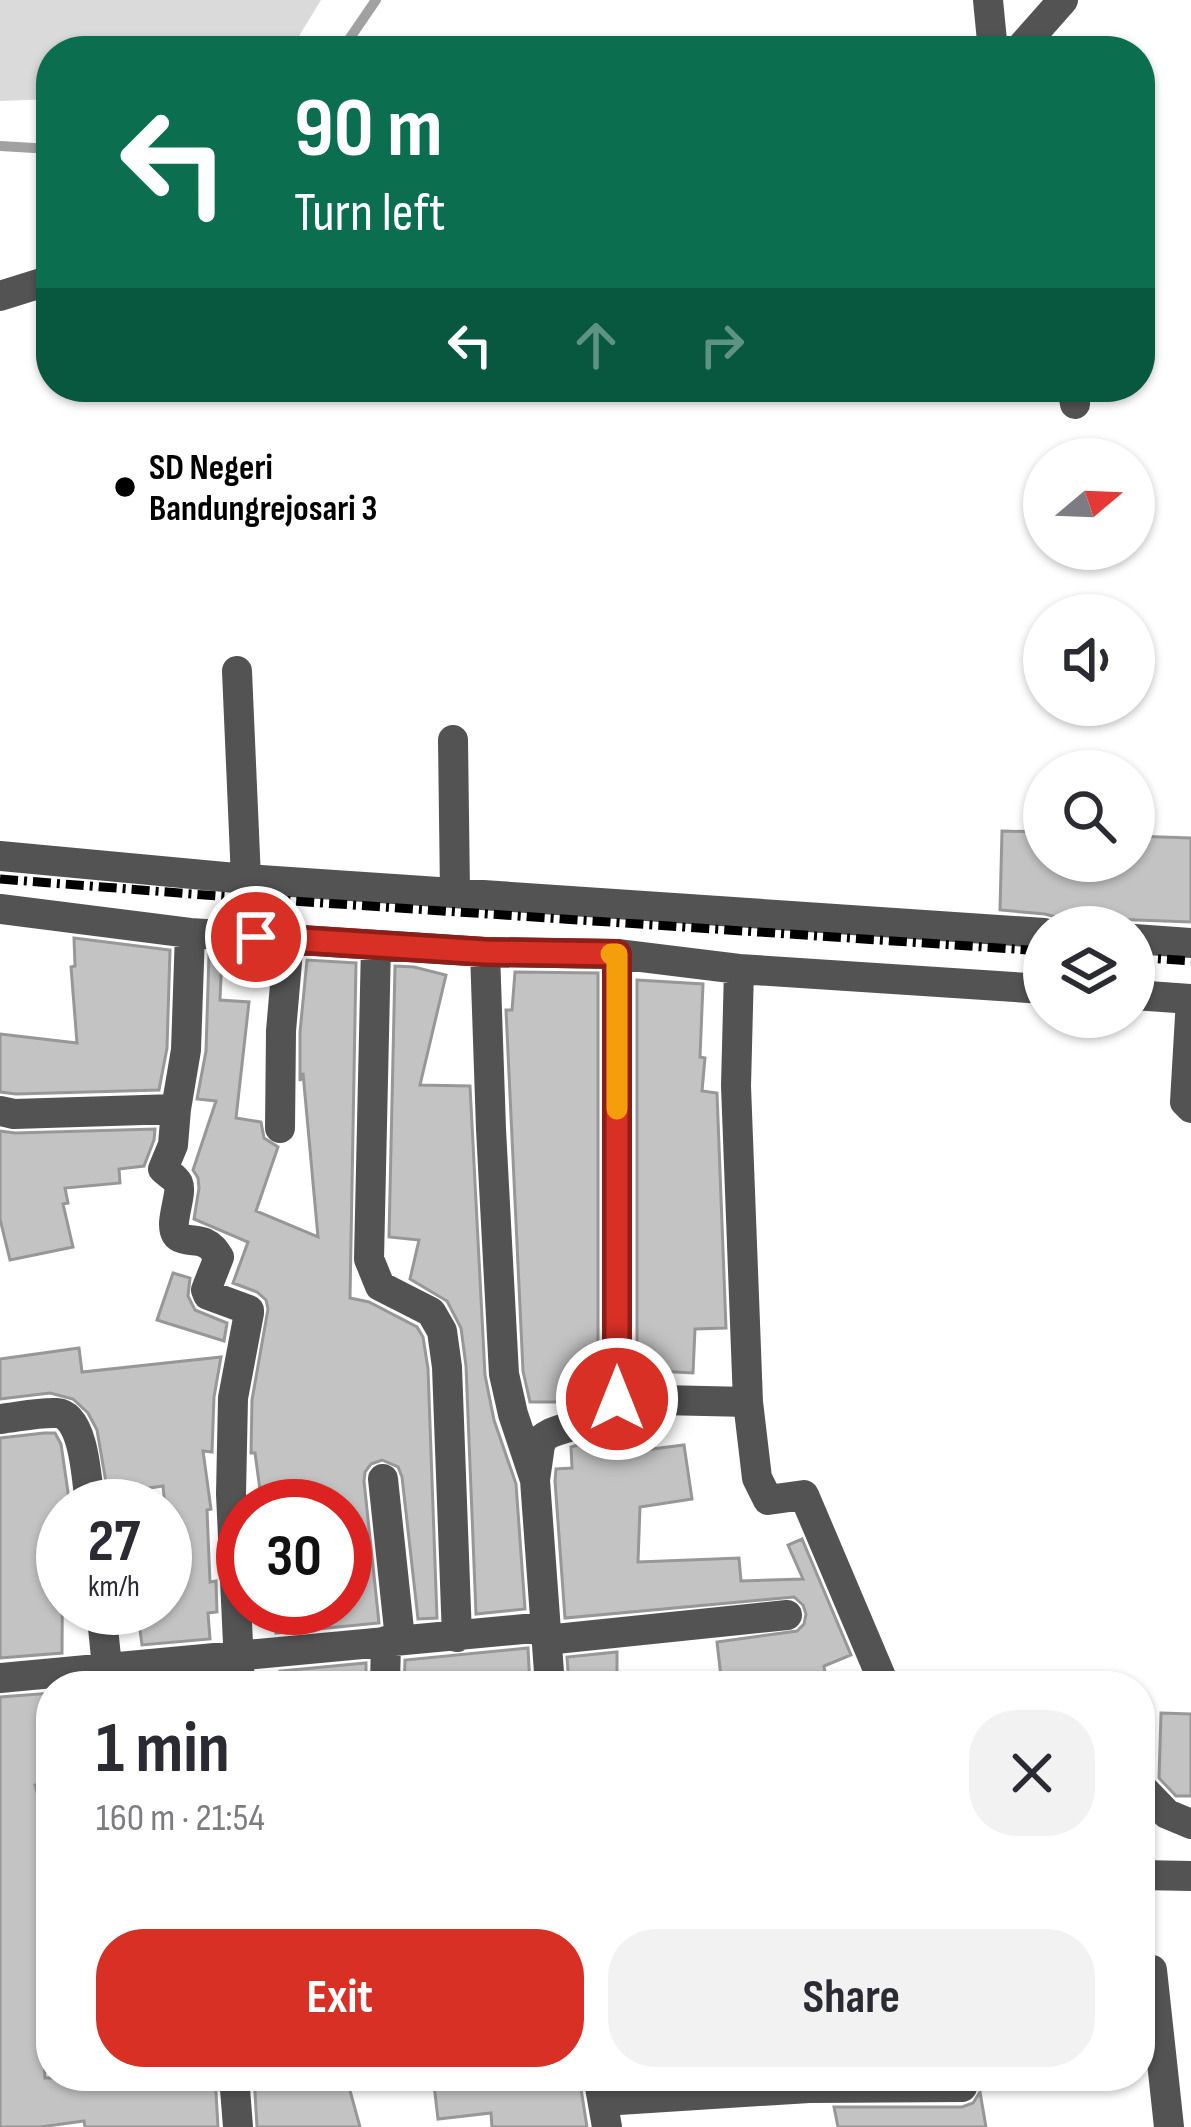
<!DOCTYPE html>
<meta charset="utf-8">
<style>
body{margin:0;font-family:"Sofia Sans Condensed",sans-serif;background:#f2f2f3;color:#2b2b33;height:100vh;display:flex;flex-direction:column;font-size:45px;white-space:nowrap}
*{box-sizing:border-box;margin:0}
p{font-size:39px;color:#7c7c81}
.icon{flex:none;width:66px;height:66px;fill:none;stroke:currentColor;stroke-width:2;stroke-linecap:round;stroke-linejoin:round}
.map{position:relative;flex:1;overflow:hidden}
.sheet{position:absolute;left:36px;top:1671px;width:1119px;height:420px;display:flex;flex-direction:column;background:#fff;border-radius:48px;box-shadow:0 3px 9px #0004}
.sheet>*{flex:none}
.top-card{position:absolute;left:36px;top:36px;width:1119px;height:366px;border-radius:48px;box-shadow:0 3px 9px #0004;background:#0b6e4f;color:#fff;overflow:hidden}
.needle{width:78px;rotate:71deg}
.fabs{position:absolute;left:1023px;top:438px;display:grid;gap:24px}
.fabs a{display:grid;place-items:center;width:132px;height:132px;border-radius:50%;background:#fff;box-shadow:0 3px 9px #0004;font-size:60px}
.speed{position:absolute;left:36px;top:1479px;display:flex;gap:24px;font-size:60px;font-weight:700;text-align:center}
.speed>*{display:grid;place-content:center;width:156px;height:156px;border-radius:50%;background:#fff;box-shadow:0 3px 9px #0004;line-height:1}
.speed small{font-size:30px;font-weight:400}
.speed .limit{border:18px solid #d22;background:#fff;color:#111}
.pin{position:absolute;display:grid;place-items:center;width:102px;height:102px;color:#fff;margin:-51px;border:6px solid #fff;border-radius:50%;box-shadow:0 3px 12px #0007}
.me{position:absolute;width:132px;margin:-66px;rotate:0deg;stroke-linejoin:round;filter:drop-shadow(0 0 9px #0008)}
.turn{display:flex;align-items:center;gap:42px;height:252px;padding:0 60px;font-size:54px}
.turn .icon{width:156px;height:156px;stroke-width:2.5}
.turn b{display:block;font-size:84px;line-height:102px}
.lanes{display:flex;align-items:center;height:114px;padding:0 60px;background:#0003;justify-content:center;gap:60px;direction:ltr}
.lanes .off{opacity:.35}
.round{display:grid;place-items:center;flex:none;width:126px;height:126px;border-radius:48px;background:#f2f2f3}
.overview{display:flex;align-items:center;justify-content:space-between;height:204px;padding:0 60px}
h1{font-size:72px;font-weight:700;line-height:90px}
.button{display:flex;gap:24px;margin-top:auto;padding:24px 60px}
.button a{flex:1;height:138px;border-radius:48px;background:#d93025;color:#fff;font-size:48px;font-weight:700;line-height:138px;text-align:center}
.button a+a{background:#f2f2f3;color:#2b2b33}
.map>svg:first-child{display:block}
.green{fill:#dadada}
.lines{fill:none;stroke-linecap:round;stroke-linejoin:round}
.stream{stroke:#a1a1a1;stroke-width:10}
.building{fill:#c3c3c3;stroke:#979797;stroke-width:3}
.minor{stroke:#535353;stroke-width:30}
.rail{stroke:#000;stroke-width:9;stroke-dasharray:18 6 3 6;stroke-linecap:butt}
.route-casing{stroke:#8d1f18;stroke-width:30}
.route{stroke:#d93025;stroke-width:21}
.slow{stroke:#f59e0b;stroke-width:21}
.poi-dot{fill:#000;stroke:#fff;stroke-width:4.5}
.labels{text-anchor:middle;stroke-width:9;stroke-linejoin:round;paint-order:stroke}
.poi-label{font-size:36px;font-weight:bold;fill:#000;stroke:#fff;text-anchor:start}
</style>
<div class="map">
<svg width="1191" height="2127" viewBox="0 0 1191 2127">
<rect width="100%" height="100%" fill="#fff"/>
<path class="green" d="M 0,0 L 321,0 L 290,51 L 51,51 L 51,99 L 0,101 Z"/>
<g class="lines">
<path class="stream" d="M 341,51 L 376,0
M 0,146 L 51,149"/>
</g>
<path class="building" d="M 1002,831 L 1044,832 L 1044,861 L 1134,861 L 1134,836 L 1191,838 L 1191,922 L 1056,917 L 1045,914 L 1000,910 Z
M 74,938 L 170,950 L 167,1048 L 159,1090 L 16,1094 L 0,1092 L 0,1034 L 77,1043 L 71,967 L 75,966 Z
M 209,954 L 222,955 L 220,1000 L 249,1002 L 236,1118 L 261,1122 L 264,1138 L 278,1147 L 256,1211 L 318,1237 L 303,1073 L 300,1081 L 300,1032 L 307,960 L 356,963 L 350,1298 L 369,1302 L 417,1327 L 423,1337 L 428,1369 L 437,1618 L 418,1619 L 402,1477 L 398,1467 L 382,1460 L 371,1464 L 365,1472 L 364,1481 L 379,1623 L 276,1633 L 273,1608 L 345,1608 L 345,1506 L 273,1506 L 271,1489 L 260,1490 L 255,1453 L 251,1453 L 252,1400 L 268,1309 L 266,1300 L 257,1292 L 233,1283 L 248,1242 L 194,1219 L 199,1188 L 198,1178 L 193,1170 L 216,1101 L 197,1099 L 206,1051 Z
M 395,966 L 414,967 L 446,975 L 420,1085 L 470,1086 L 485,1375 L 494,1420 L 516,1484 L 525,1609 L 476,1614 L 466,1366 L 461,1328 L 447,1301 L 410,1279 L 419,1240 L 389,1237 Z
M 515,972 L 598,973 L 598,1383 L 594,1398 L 569,1407 L 568,1402 L 530,1402 L 523,1371 L 506,1010 L 512,1010 Z
M 637,980 L 703,984 L 700,1057 L 705,1058 L 702,1091 L 717,1093 L 726,1328 L 695,1329 L 693,1373 L 637,1370 Z
M 155,1129 L 154,1140 L 144,1166 L 119,1169 L 120,1183 L 65,1188 L 68,1203 L 63,1204 L 73,1247 L 10,1260 L 0,1219 L 0,1131 L 15,1133 Z
M 173,1273 L 190,1278 L 188,1296 L 195,1310 L 227,1323 L 224,1341 L 157,1320 Z
M 79,1348 L 82,1372 L 221,1357 L 214,1397 L 212,1452 L 203,1451 L 211,1509 L 207,1510 L 210,1582 L 216,1581 L 217,1612 L 208,1613 L 210,1639 L 142,1645 L 137,1608 L 165,1608 L 165,1558 L 170,1558 L 163,1486 L 108,1494 L 97,1430 L 88,1413 L 73,1399 L 50,1393 L 0,1399 L 0,1359 Z
M 44,1433 L 55,1433 L 61,1444 L 70,1506 L 63,1506 L 62,1653 L 0,1658 L 0,1438 Z
M 635,1440 L 636,1451 L 684,1445 L 692,1499 L 640,1507 L 638,1562 L 739,1558 L 741,1581 L 803,1579 L 788,1545 L 802,1539 L 851,1655 L 824,1666 L 827,1686 L 722,1686 L 717,1642 L 797,1631 L 804,1624 L 806,1614 L 803,1605 L 794,1597 L 565,1618 L 555,1481 L 556,1469 L 572,1468 L 571,1447 L 591,1441 Z
M 528,1648 L 530,1686 L 404,1686 L 405,1660 Z
M 617,1652 L 617,1686 L 569,1686 L 567,1657 Z
M 366,1663 L 366,1686 L 282,1686 L 280,1671 Z
M 214,1678 L 214,1686 L 146,1684 Z
M 51,1693 L 51,1783 L 35,1785 L 51,1843 L 51,2003 L 41,2004 L 45,2078 L 215,2076 L 218,2127 L 85,2127 L 84,2121 L 40,2127 L 0,2127 L 0,1697 Z
M 1161,1713 L 1191,1714 L 1191,1796 L 1176,1796 L 1159,1778 Z
M 254,2076 L 346,2076 L 360,2127 L 257,2127 Z
M 433,2076 L 579,2076 L 587,2127 L 492,2127 L 491,2113 L 438,2119 Z
M 980,2092 L 986,2127 L 838,2127 L 834,2107 L 962,2107 L 973,2103 Z"/>
<g class="lines">
<path class="minor" d="M 988,0 L 993,51
M 1018,51 L 1063,0
M 0,296 L 51,280
M 1072,387 L 1075,404
M 237,671 L 246,879
M 453,740 L 455,892
M 0,856 L 246,879 L 1044,933
M 0,909 L 190,933 L 485,952 L 617,954 L 739,969 L 1044,989
M 1134,939 L 1191,943
M 376,945 L 369,1259 L 380,1286 L 431,1312 L 442,1331 L 447,1367 L 457,1637
M 485,952 L 491,1129 L 504,1374 L 513,1414 L 535,1480
M 617,954 L 617,1399 L 748,1402
M 739,969 L 736,1086 L 748,1402 L 757,1478 L 768,1500 L 804,1495 L 885,1686
M 1134,995 L 1191,999
M 1191,999 L 1185,1102 L 1191,1108
M 176,1109 L 186,1050 L 190,933
M 0,1111 L 14,1114 L 176,1109 L 173,1145 L 163,1169 C 168,1174 175,1177 178,1183 C 183,1194 169,1222 176,1234 C 181,1242 197,1239 205,1243 C 212,1246 215,1251 219,1257 L 206,1290 L 208,1295 L 249,1310 L 249,1313 L 233,1398 L 231,1494 L 240,1686
M 280,1128 L 281,1031 L 289,939
M 0,1419 C 18,1417 39,1412 57,1413 C 85,1415 87,1484 90,1506
M 383,1479 L 400,1639
M 101,1608 L 107,1667
M 546,1640 L 787,1615
M 0,1678 L 545,1627
M 385,1686 L 386,1641
M 550,1686 L 535,1480 L 540,1445 L 544,1437 L 551,1433 C 574,1423 607,1424 617,1399
M 1140,1786 L 1167,1814 L 1191,1824
M 1140,1875 L 1191,1876
M 1152,1970 L 1169,2127
M 234,2076 L 238,2127
M 598,2076 L 607,2127
M 603,2101 L 809,2088 L 962,2087"/>
<path class="rail" d="M 0,879 L 218,896 L 1044,951
M 1134,957 L 1191,961"/>
</g>
<g class="lines">
<defs>
<path id="route" d="M 256,937 L 485,952 L 617,954 L 617,1399"/>
</defs>
<use href="#route" class="route-casing"/>
<use href="#route" class="route"/>
<path class="slow" d="M 611,954 L 617,954 L 617,1109"/>
</g>
<circle class="poi-dot" cx="125" cy="487" r="12"/>
<g class="labels">
<g class="poi-label">
<text x="149" y="479">SD Negeri<tspan x="149" dy="41">Bandungrejosari 3</tspan></text>
</g>
</g>
</svg>
<div class="fabs">
<a><svg class="needle" viewBox="-14 -14 28 28"><path d="M0-13l5 13h-10z" fill="#e53935"/><path d="M0 13l5-13h-10z" fill="#7c7c81"/></svg></a>
<a><svg class="icon" aria-label="sound" viewBox="0 0 24 24"><path d="M4 9h4l5-4v14l-5-4H4zM17 9q2 3 0 6"/></svg></a>
<a><svg class="icon" aria-label="search" viewBox="0 0 24 24"><circle cx="10" cy="10" r="6"/><path d="M15 15l6 6"/></svg></a>
<a><svg class="icon" aria-label="layers" viewBox="0 0 24 24"><path d="M12 4l9 5-9 5-9-5zM3 14l9 5 9-5"/></svg></a>
</div>
<div class="speed"><div>27<small>km/h</small></div><div class="limit">30</div></div>
<div class="pin" style="left:256px;top:937px;background:#d93025"><svg class="icon" aria-label="arrive" viewBox="0 0 24 24"><path d="M6 21V4h12l-3 4 3 4H6"/></svg></div>
<svg class="me" style="left:617px;top:1399px" viewBox="-20 -20 40 40"><circle r="17" fill="#d93025" stroke="#fff" stroke-width="3"/><path d="M0-11L8 9 0 5-8 9z" fill="#fff"/></svg>
<div class="top-card">
<div class="turn"><svg class="icon" aria-label="left" viewBox="0 0 24 24"><path d="M17 20v-9H6M10 6l-5 5 5 5"/></svg><div><b>90 m</b>Turn left</div></div>
<div class="lanes"><svg class="icon" aria-label="left" viewBox="0 0 24 24"><path d="M17 20v-9H6M10 6l-5 5 5 5"/></svg><svg class="icon off" aria-label="ahead" viewBox="0 0 24 24"><path d="M12 20V5M6 11l6-6 6 6"/></svg><svg class="icon off" aria-label="right" viewBox="0 0 24 24"><path d="M7 20v-9h11M14 6l5 5-5 5"/></svg></div>
</div>
<section class="sheet">
<div class="overview"><div><h1>1 min</h1><p>160 m · 21:54</p></div><a class="round"><svg class="icon" aria-label="close" viewBox="0 0 24 24"><path d="M6 6l12 12M18 6L6 18"/></svg></a></div>
<div class="button"><a>Exit</a><a>Share</a></div>
</section>
</div>
